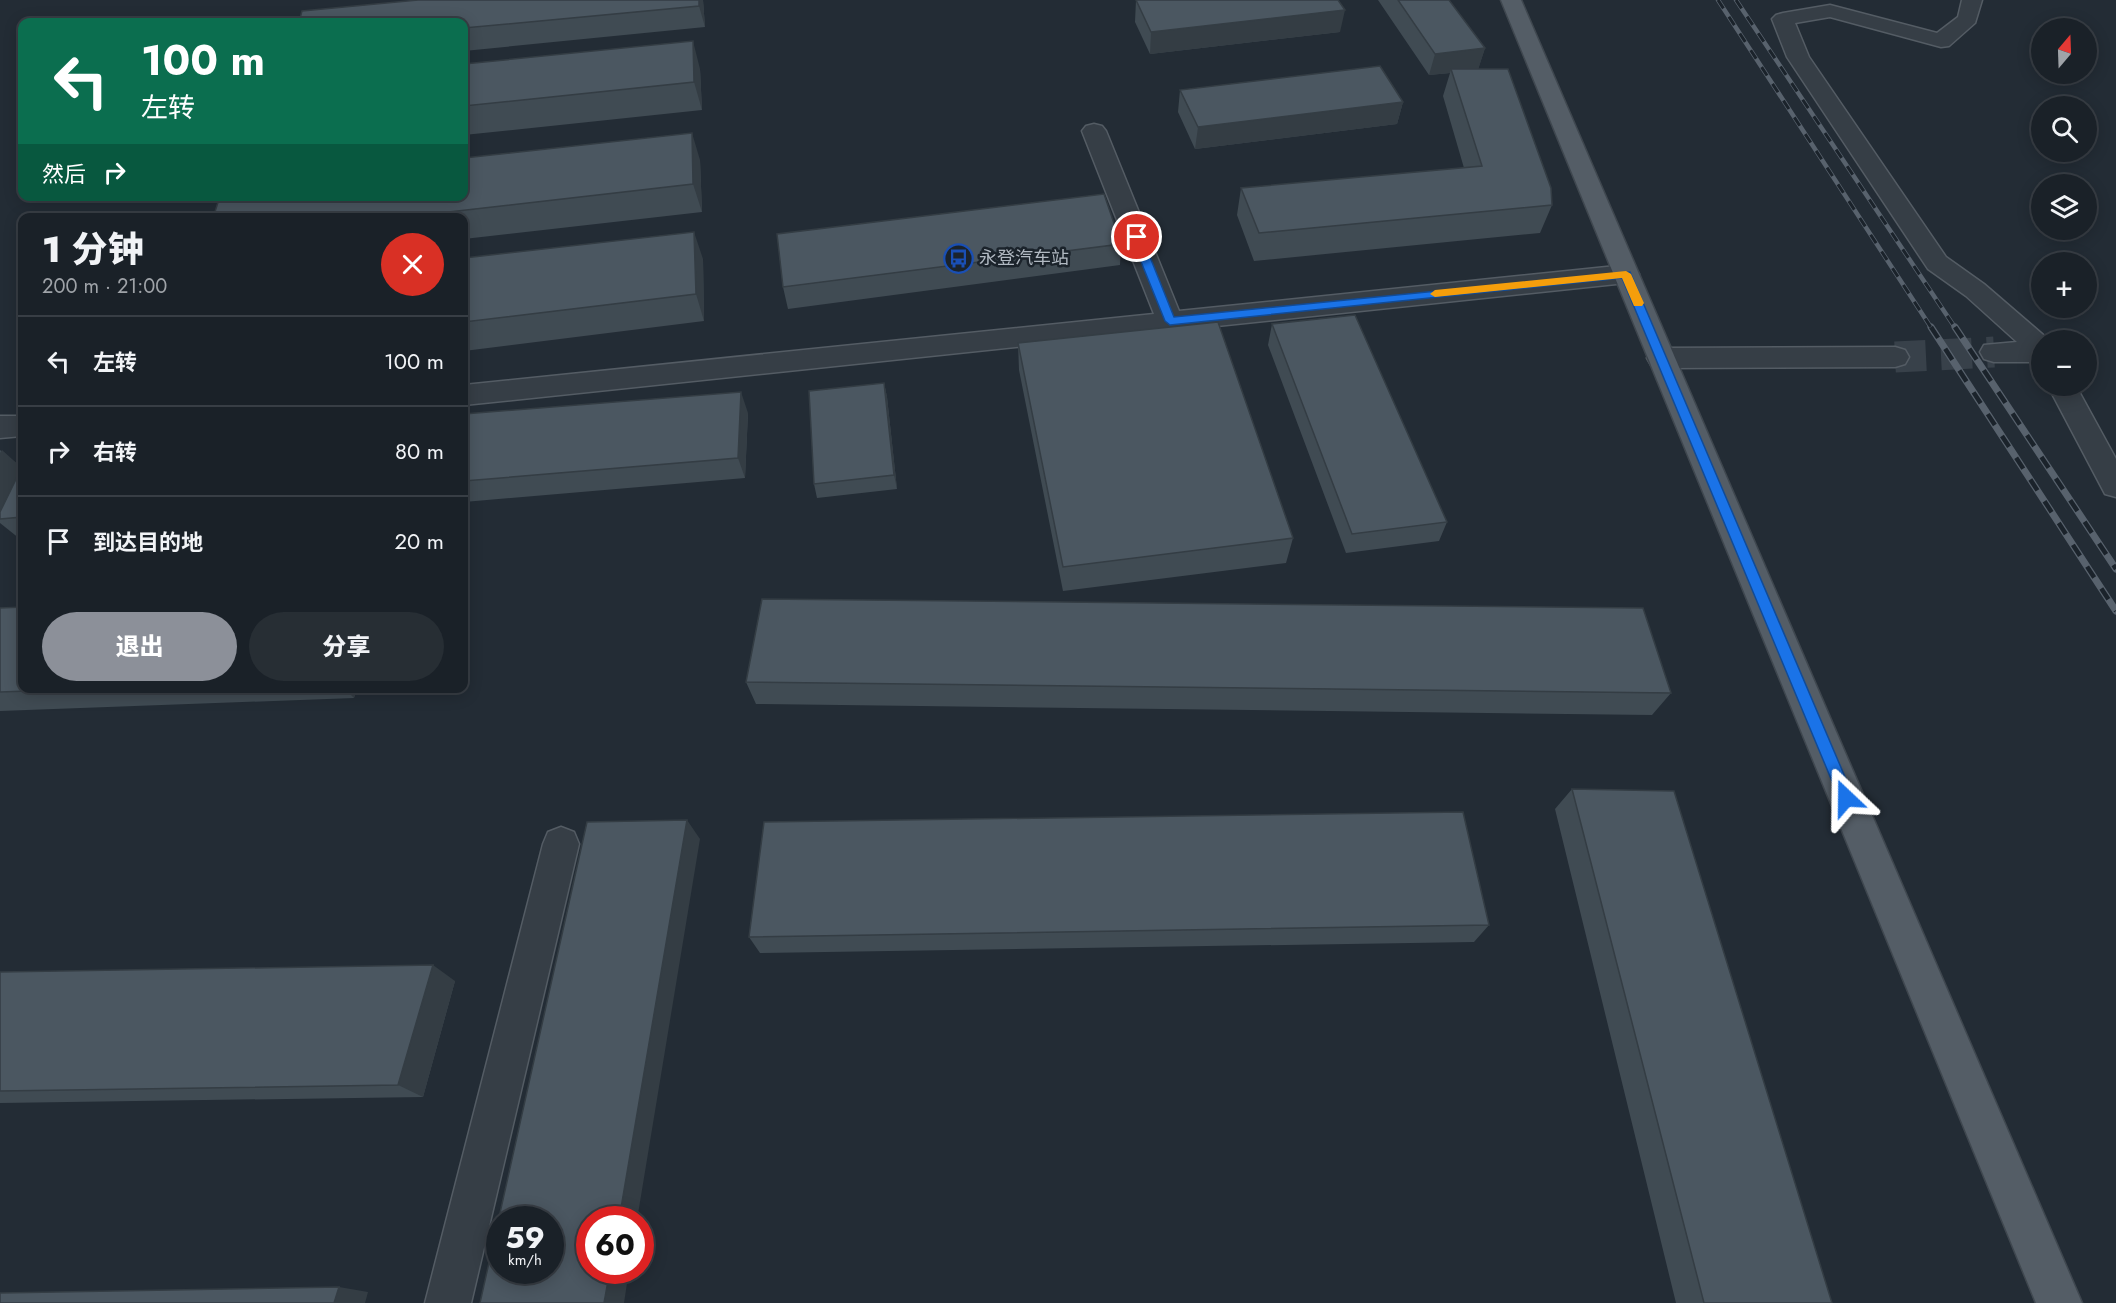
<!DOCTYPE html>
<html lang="zh">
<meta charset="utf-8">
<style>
body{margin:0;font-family:Jost,"Noto Sans SC",sans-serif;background:#272e34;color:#f1f3f6;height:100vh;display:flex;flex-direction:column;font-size:22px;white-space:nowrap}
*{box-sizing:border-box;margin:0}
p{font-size:20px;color:#9fa3a8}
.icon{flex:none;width:33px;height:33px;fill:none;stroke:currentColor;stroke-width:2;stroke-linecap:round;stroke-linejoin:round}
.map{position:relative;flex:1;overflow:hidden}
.sheet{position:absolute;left:18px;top:213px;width:450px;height:480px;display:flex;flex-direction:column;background:#1a2128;border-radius:12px;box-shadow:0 3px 15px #0003,0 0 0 2px #383e45}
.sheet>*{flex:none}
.top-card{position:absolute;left:18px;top:18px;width:450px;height:183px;border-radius:12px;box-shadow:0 3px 15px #0003,0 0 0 2px #383e45;background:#0b6e4f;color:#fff;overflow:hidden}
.needle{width:39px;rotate:19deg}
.buttons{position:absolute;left:2031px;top:18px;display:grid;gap:12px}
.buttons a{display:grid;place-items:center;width:66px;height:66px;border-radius:50%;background:#1a2128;box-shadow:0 3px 15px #0003,0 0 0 2px #383e45;font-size:30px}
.speed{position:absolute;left:486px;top:1206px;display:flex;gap:12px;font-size:30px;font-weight:700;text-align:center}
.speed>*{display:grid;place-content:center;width:78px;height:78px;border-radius:50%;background:#1a2128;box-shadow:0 3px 15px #0003,0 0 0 2px #383e45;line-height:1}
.speed small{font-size:15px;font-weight:400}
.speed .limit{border:9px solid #d22;background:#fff;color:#111}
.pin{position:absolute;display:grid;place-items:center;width:51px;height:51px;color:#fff;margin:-26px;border:3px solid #fff;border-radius:50%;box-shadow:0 2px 6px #0007}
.me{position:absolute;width:66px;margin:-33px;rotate:337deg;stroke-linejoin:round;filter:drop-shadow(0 0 4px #0008)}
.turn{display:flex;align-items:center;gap:21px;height:126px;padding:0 24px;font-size:27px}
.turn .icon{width:78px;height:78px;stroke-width:2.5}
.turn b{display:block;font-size:42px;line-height:51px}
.then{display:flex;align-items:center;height:57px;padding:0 24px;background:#0003;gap:12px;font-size:22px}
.round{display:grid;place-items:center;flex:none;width:63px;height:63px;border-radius:32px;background:#272e34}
.summary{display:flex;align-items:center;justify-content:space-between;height:102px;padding:0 24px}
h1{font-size:36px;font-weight:800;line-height:45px}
.primary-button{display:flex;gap:12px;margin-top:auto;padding:12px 24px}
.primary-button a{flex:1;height:69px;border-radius:36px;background:#8c9099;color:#fff;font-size:24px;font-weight:800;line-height:69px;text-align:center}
.primary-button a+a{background:#272e34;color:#f1f3f6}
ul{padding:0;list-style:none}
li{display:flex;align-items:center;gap:18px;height:90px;padding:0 24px;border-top:2px solid #383e45}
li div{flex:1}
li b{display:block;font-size:22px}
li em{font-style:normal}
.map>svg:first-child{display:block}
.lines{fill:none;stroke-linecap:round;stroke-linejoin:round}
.minor-tunnel{stroke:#38414a;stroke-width:31;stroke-dasharray:31 15;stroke-linecap:butt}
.minor-casing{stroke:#545c64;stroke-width:3}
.major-casing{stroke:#3f474f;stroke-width:3}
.minor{fill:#363e46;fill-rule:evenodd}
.major{fill:#545d66;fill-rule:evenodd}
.rail-far1-casing{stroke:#58626d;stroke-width:4.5}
.rail-casing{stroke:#58626d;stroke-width:7}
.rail-far1{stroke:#1b232b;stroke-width:3;stroke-dasharray:10;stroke-linecap:butt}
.rail{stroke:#1b232b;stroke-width:4.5;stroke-dasharray:13;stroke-linecap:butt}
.wall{fill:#404b53}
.shaded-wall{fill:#343d44}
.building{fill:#4b5761;stroke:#343d44;stroke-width:1.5;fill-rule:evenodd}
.route{fill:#1a73e8;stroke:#114b97;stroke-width:1.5}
.slow{fill:#f59e0b}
.labels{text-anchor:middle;stroke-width:5;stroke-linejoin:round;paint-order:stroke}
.far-poi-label{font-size:18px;fill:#b1b9c2;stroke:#1b232b;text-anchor:start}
</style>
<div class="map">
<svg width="2116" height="1303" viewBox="0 0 2116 1303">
<rect width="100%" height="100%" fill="#232c35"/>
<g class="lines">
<path class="minor-tunnel" d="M 1895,357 L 1994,352"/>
<defs>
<path id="minor" d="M 1962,0 L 1982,0 L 1975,23 L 1949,46 L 1941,47 L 1830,17 L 1795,23 L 1809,57 L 1946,257 L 1984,284 L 2049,340 L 2042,340 L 2042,362 L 1994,362 L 1984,359 L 1980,352 L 1984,345 L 2017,342 L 1966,296 L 1928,269 L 1787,57 L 1772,19 L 1776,15 L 1783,13 L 1830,5 L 1937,33 L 1958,17 Z
M 1094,124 L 1102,126 L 1106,131 L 1179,311 L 1626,265 L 1635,268 L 1639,274 L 1635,280 L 1626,283 L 464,405 L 464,385 L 1154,314 L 1082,131 L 1086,126 Z
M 1895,347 L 1905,350 L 1909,357 L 1905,364 L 1895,367 L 1661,368 L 1651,365 L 1647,358 L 1651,351 L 1661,348 Z
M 2048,386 L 2076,386 L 2116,459 L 2116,497 L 2105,494 Z
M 0,416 L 22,416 L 22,436 L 0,438 Z
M 561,827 L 574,832 L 579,844 L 471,1303 L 425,1303 L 543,844 L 548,832 Z"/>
<path id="major" d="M 1501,0 L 1521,0 L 2082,1303 L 2036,1303 Z"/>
</defs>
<use href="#minor" class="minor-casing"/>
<use href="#major" class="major-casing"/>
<use href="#minor" class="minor"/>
<use href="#major" class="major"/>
<defs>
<path id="rail-far1" d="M 1718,0 L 1932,329
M 1736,0 L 1956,329"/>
<path id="rail" d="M 1931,327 L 2116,611
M 1955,327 L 2116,569"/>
</defs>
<use href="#rail-far1" class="rail-far1-casing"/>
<use href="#rail" class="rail-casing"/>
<use href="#rail-far1" class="rail-far1"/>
<use href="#rail" class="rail"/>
</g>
<path class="wall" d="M 418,0 L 703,0 L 705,27 L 464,51 L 464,22 Z
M 1136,0 L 1340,32 L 1150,54 L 1135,22 Z
M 1378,0 L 1449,0 L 1485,48 L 1478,69 L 1552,205 L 1540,233 L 1254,261 L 1237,215 L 1241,188 L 1464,168 L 1443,96 L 1450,73 L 1429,75 Z
M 464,64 L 700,69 L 702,110 L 464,135 Z
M 1180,90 L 1403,102 L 1397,124 L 1195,149 L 1178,112 Z
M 700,160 L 702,212 L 464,239 L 464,218 L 213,218 Z
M 1121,244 L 1120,265 L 788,309 L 783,287 Z
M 464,258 L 703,259 L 704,321 L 464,351 Z
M 1272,324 L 1447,522 L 1439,541 L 1346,553 L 1268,345 Z
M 1018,343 L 1293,538 L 1286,563 L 1063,591 L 1019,370 Z
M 884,383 L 887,397 L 897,489 L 817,498 L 814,484 Z
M 748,413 L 745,478 L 464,502 L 464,414 Z
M 0,450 L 22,468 L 22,467 L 22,539 L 20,539 L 0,523 Z
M 0,608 L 22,688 L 357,688 L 354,698 L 0,711 Z
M 746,682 L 1671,693 L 1652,715 L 756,704 Z
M 1572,789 L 1832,1303 L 1676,1303 L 1555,809 Z
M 1489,925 L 1474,942 L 760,953 L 749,937 Z
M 0,972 L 455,981 L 423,1097 L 0,1103 Z"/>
<path class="shaded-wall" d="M 699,0 L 703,0 L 705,27 L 699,6 Z
M 1345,10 L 1340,32 L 1150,54 L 1151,32 Z
M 693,41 L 700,69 L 702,110 L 694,82 Z
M 1485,48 L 1478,70 L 1451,69 L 1450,73 L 1429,75 L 1435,54 Z
M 1403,102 L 1397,124 L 1195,149 L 1198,127 Z
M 692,133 L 700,160 L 702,212 L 693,184 Z
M 694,232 L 703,259 L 704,321 L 696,294 Z
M 884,383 L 887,397 L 897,489 L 894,475 Z
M 741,392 L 748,413 L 745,478 L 738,458 Z
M 2,450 L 22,468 L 0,519 L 0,453 Z
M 344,688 L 357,688 L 354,698 Z
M 687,820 L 700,839 L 637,1220 L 619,1220 Z
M 433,965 L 455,981 L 423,1097 L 398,1085 Z
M 610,1270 L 629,1270 L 624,1303 L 604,1303 Z
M 339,1287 L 368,1292 L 365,1303 L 334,1303 Z"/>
<path class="building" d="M 418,0 L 699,0 L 699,6 L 464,28 L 464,22 L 299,22 L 302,11 Z
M 1136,0 L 1338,0 L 1345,10 L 1151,32 Z
M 1398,0 L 1449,0 L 1485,48 L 1435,54 Z
M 693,41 L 694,82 L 464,106 L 464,64 Z
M 1380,66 L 1403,102 L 1198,127 L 1180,90 Z
M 1451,69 L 1508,69 L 1551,188 L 1552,205 L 1259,233 L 1241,188 L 1482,166 Z
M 692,133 L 693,184 L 396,218 L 213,218 L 220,196 L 464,196 L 464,158 Z
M 1104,194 L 1121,244 L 783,287 L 777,234 Z
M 694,232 L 696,294 L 464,322 L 464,258 Z
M 1355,315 L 1447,522 L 1352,534 L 1272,324 Z
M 1218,322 L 1293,538 L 1063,567 L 1018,343 Z
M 884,383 L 894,475 L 814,484 L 809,391 Z
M 741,392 L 738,458 L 464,481 L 464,414 Z
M 22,467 L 22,517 L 0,519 L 0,512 Z
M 762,599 L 1643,608 L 1671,693 L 746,682 Z
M 22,607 L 22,688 L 109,688 L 0,692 L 0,608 Z
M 1572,789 L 1674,791 L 1832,1303 L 1704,1303 Z
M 1463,812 L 1489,925 L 749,937 L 764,822 Z
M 687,820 L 619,1220 L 590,1220 L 590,1270 L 610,1270 L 604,1303 L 480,1303 L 587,822 ZM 500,1220 L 550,1220 L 550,1270 L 500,1270 Z
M 433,965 L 398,1085 L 0,1091 L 0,972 Z
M 339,1287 L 334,1303 L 0,1303 L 0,1293 Z"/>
<path class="route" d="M 1133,234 L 1142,237 L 1174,317 L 1630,272 L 1854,798 L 1851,802 L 1846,804 L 1839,798 L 1622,278 L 1170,325 L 1165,321 L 1131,237 Z"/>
<path class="slow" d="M 1626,271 L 1631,274 L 1644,303 L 1642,306 L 1634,306 L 1622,278 L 1435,297 L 1430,294 L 1435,290 Z"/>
<defs>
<symbol id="bus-ring" viewBox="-11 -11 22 22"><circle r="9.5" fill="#1b232b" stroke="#1a4fb4" stroke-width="1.5"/><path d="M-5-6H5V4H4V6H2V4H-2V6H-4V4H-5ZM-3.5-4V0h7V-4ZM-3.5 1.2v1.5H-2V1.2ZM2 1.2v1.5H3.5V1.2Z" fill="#1a4fb4"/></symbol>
</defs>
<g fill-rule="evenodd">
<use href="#bus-ring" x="942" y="242" width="33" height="33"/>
</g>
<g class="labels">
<g class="far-poi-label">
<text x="979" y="264">永登汽车站</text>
</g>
</g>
</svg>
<div class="buttons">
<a><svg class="needle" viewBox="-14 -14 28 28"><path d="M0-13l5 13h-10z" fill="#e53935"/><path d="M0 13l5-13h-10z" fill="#9fa3a8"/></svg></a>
<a><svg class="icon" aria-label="search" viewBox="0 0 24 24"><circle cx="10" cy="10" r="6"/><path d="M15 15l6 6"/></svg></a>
<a><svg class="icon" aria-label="layers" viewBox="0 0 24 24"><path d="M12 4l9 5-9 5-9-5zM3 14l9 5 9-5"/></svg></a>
<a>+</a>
<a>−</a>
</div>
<div class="speed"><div>59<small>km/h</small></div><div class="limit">60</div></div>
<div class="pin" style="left:1137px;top:237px;background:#d93025"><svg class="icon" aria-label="arrive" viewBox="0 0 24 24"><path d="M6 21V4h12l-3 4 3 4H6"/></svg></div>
<svg class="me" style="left:1846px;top:798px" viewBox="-20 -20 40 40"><path d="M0-17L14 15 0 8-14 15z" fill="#1a73e8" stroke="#fff" stroke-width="4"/></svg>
<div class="top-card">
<div class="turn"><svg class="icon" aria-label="left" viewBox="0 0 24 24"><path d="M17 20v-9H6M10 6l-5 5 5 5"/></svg><div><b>100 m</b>左转</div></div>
<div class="then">然后<svg class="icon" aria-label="right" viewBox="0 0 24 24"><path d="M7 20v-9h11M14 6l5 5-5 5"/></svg></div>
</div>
<section class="sheet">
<div class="summary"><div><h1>1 分钟</h1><p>200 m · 21:00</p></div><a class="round" style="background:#d93025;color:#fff"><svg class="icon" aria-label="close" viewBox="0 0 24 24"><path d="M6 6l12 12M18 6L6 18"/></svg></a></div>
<ul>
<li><svg class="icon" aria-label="left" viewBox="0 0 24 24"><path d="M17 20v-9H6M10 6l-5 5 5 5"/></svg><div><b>左转</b></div><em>100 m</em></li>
<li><svg class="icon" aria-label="right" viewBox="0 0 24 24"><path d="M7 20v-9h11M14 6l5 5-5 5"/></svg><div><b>右转</b></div><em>80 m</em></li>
<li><svg class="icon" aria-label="arrive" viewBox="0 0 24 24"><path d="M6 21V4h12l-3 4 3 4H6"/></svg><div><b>到达目的地</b></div><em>20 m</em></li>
</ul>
<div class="primary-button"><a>退出</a><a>分享</a></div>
</section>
</div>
